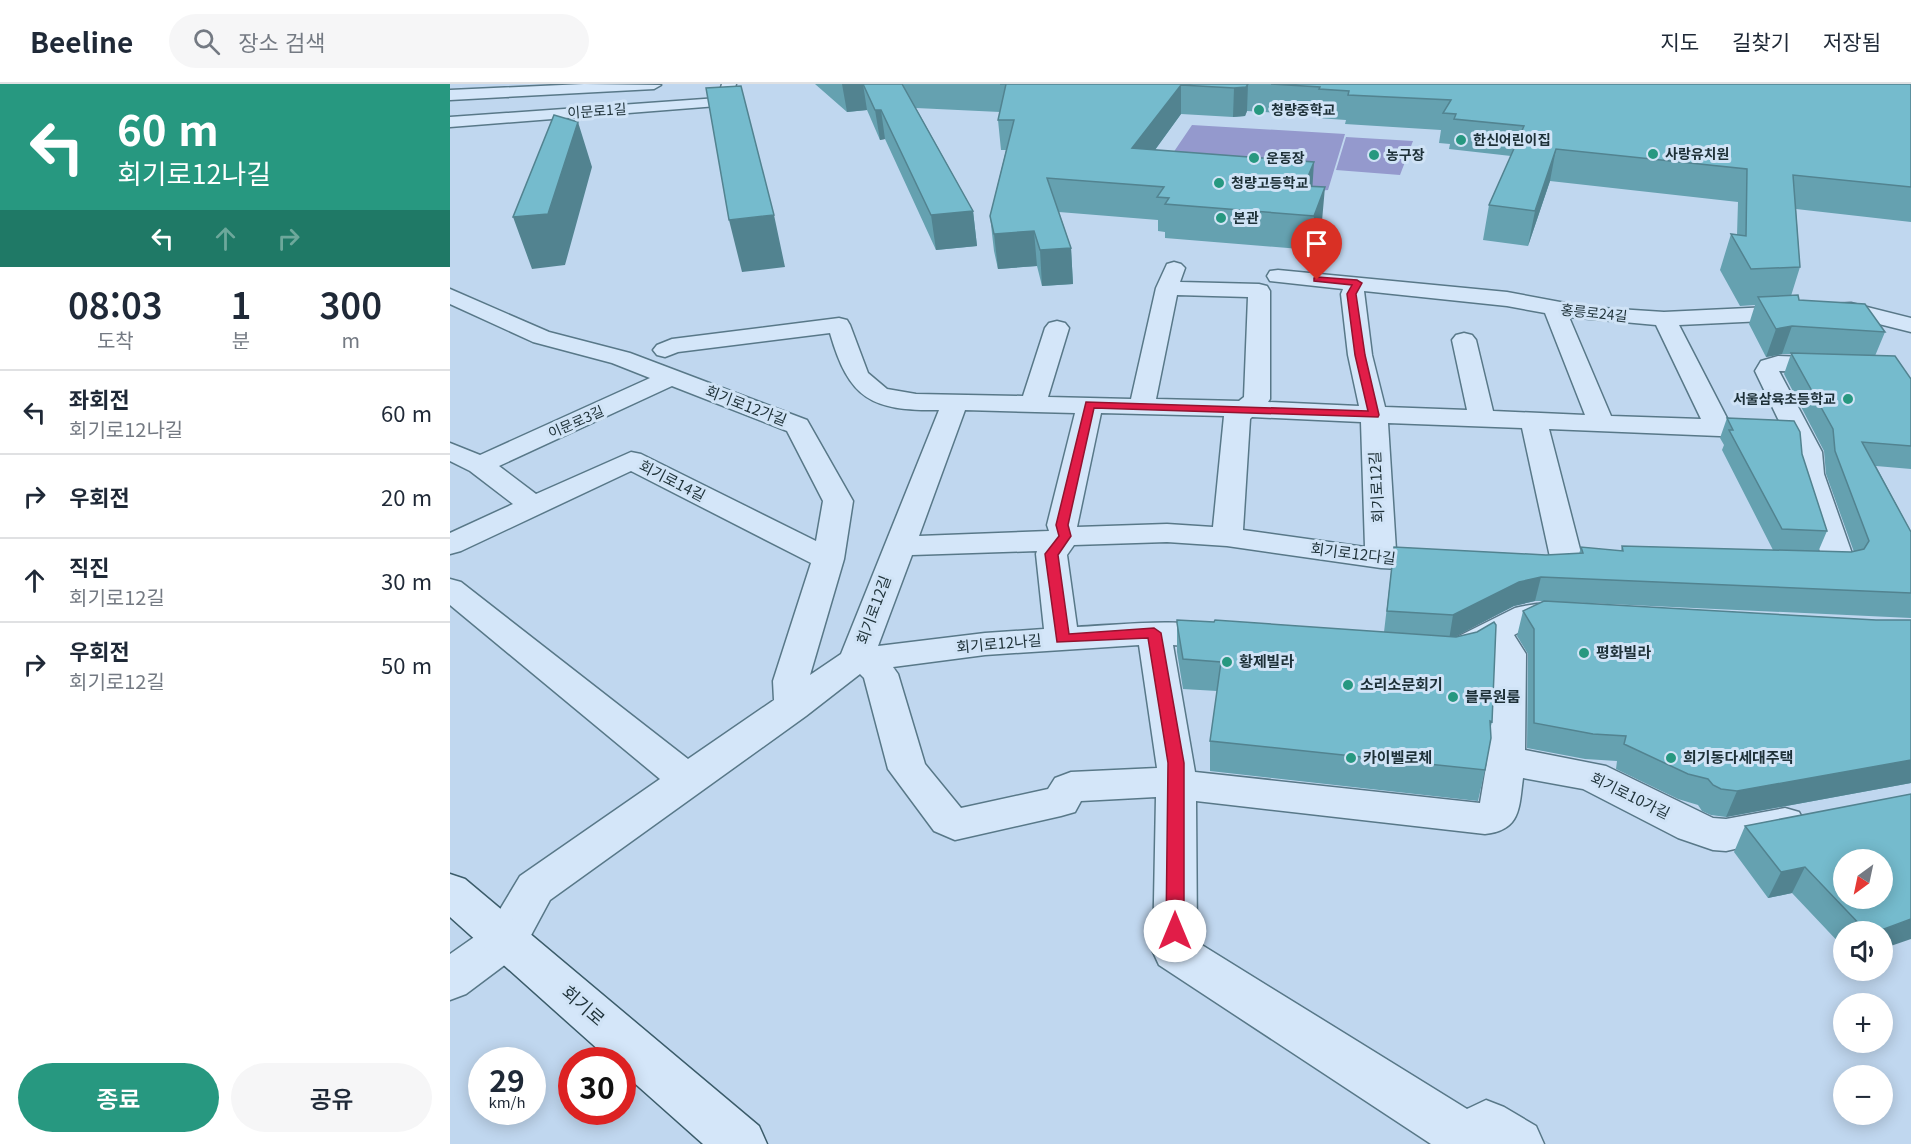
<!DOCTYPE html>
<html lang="ko">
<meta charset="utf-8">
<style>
body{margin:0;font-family:Georgia,"Noto Sans KR",serif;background:#f6f6f7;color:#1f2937;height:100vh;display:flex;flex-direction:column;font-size:22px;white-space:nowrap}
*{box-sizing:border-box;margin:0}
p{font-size:20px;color:#747a83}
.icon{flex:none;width:33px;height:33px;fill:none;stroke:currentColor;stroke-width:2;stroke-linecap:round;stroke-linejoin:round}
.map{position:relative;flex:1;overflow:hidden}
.side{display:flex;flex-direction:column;background:#fff;width:450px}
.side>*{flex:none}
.hud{background:#279880;color:#fff;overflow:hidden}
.needle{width:39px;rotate:213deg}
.fabs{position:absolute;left:1383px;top:765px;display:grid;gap:12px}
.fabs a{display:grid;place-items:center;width:60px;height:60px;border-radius:50%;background:#fff;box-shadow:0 3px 15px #0003;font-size:30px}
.speed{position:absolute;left:18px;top:963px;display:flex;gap:12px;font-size:30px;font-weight:700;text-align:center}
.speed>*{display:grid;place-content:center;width:78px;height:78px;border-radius:50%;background:#fff;box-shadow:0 3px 15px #0003;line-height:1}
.speed small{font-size:15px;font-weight:400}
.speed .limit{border:9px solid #d22;background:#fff;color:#111}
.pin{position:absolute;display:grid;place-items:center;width:51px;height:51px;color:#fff;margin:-62px -26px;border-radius:50% 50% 50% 0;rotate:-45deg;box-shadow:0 0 6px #0007}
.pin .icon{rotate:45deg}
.me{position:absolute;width:66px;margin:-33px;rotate:0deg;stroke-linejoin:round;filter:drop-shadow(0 0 4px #0008)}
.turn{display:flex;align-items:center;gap:21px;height:126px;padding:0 18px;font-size:27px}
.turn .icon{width:78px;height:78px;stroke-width:2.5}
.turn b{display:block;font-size:42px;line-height:51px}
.lanes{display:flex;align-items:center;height:57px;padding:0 18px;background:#0003;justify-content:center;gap:30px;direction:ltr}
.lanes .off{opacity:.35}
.eta{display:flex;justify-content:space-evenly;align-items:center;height:102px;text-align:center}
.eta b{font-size:36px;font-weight:600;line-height:42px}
.primary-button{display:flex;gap:12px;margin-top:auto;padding:12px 18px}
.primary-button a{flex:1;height:69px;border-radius:36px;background:#279880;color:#fff;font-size:24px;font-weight:600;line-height:69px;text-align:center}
.primary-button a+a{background:#f6f6f7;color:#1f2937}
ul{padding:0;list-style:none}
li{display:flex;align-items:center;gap:18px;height:84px;padding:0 18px;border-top:2px solid #e0e1e3}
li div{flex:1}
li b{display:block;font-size:22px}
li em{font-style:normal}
header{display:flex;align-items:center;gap:36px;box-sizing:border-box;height:84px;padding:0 30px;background:#fff;border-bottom:2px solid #e0e1e3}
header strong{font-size:28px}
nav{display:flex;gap:33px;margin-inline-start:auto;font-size:21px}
.search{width:420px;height:54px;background:#f6f6f7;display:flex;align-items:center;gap:15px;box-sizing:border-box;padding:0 21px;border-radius:33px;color:#747a83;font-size:22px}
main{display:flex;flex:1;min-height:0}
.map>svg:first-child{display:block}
.green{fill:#9499cd}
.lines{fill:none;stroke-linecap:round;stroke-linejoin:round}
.minor-casing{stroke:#587888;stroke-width:3}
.secondary-casing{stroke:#3b5c6a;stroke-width:3}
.minor{fill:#d4e6f9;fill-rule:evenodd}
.secondary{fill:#d4e6f9;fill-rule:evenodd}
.wall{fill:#65a1b0}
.shaded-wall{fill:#528390}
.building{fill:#75bbcd;stroke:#528390;stroke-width:1.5;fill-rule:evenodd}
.route{fill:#e11d48;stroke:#92132f;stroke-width:1.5}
.poi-dot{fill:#279880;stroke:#d0e3f6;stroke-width:2}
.labels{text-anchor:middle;stroke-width:6;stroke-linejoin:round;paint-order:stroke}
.far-poi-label{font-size:14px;font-weight:bold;fill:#1d3037;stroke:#d0e3f6;text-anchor:start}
.far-street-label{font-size:14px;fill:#1d3037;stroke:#d0e3f6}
.street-label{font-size:15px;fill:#1d3037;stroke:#d0e3f6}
.poi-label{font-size:15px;font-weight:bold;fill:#1d3037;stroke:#d0e3f6;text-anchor:start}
.near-street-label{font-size:18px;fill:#1d3037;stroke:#d0e3f6}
</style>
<header>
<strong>Beeline</strong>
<div class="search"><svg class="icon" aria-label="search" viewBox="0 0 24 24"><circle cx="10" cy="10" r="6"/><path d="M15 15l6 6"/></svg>장소 검색</div>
<nav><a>지도</a><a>길찾기</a><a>저장됨</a></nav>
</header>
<main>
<section class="side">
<div class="hud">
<div class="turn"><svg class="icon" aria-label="left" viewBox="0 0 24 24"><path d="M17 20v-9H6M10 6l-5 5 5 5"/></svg><div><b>60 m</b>회기로12나길</div></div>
<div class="lanes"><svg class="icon" aria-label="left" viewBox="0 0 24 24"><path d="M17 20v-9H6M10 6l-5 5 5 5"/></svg><svg class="icon off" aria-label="ahead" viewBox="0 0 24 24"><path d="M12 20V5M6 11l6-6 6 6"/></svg><svg class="icon off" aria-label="right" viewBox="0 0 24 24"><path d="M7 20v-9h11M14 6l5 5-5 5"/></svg></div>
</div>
<div class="eta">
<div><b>08:03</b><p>도착</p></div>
<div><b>1</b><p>분</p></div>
<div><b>300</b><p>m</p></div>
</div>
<ul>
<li><svg class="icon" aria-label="left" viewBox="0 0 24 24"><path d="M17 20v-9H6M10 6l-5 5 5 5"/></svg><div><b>좌회전</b><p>회기로12나길</p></div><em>60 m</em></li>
<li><svg class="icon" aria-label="right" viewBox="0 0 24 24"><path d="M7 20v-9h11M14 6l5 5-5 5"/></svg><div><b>우회전</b></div><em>20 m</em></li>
<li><svg class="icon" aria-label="ahead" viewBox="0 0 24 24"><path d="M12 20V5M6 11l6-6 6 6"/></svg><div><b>직진</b><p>회기로12길</p></div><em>30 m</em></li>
<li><svg class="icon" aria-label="right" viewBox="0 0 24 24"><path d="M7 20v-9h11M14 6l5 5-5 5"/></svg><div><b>우회전</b><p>회기로12길</p></div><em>50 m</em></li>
</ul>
<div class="primary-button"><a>종료</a><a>공유</a></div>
</section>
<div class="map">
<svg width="1461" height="1060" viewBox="0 0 1461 1060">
<rect width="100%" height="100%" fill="#c0d7ef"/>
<path class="green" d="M 742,41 L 895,50 L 878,106 L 868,107 L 704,97 Z
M 896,53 L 963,57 L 950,91 L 886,86 Z"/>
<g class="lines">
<defs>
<path id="minor" d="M 134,0 L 211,1 L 204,5 L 0,16 L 0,6 Z
M 272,0 L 286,0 L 280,21 L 0,43 L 0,33 L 268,14 Z
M 724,178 L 731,180 L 735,184 L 730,198 L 809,200 L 817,202 L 820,207 L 820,315 L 818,318 L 909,322 L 898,271 L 891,210 L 893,205 L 820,197 L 817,192 L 820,187 L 828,186 L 1057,208 L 1137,223 L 1214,228 L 1401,219 L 1461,234 L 1461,248 L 1401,233 L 1229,241 L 1278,336 L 1327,340 L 1331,346 L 1327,352 L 1318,354 L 1099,345 L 1132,473 L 1127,480 L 1116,482 L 1105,480 L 1100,473 L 1072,344 L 938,339 L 946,466 L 997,471 L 1002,478 L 997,485 L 986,487 L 931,484 L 777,462 L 717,458 L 624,461 L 617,471 L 627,543 C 678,540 733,533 783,546 L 788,554 L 783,562 L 771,565 L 723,561 L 745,688 L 1030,719 L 1037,677 L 1042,570 L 1038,565 L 1005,579 L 993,576 L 988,568 L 993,560 L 1065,524 C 1085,519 1107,518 1127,523 L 1132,530 L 1127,537 L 1115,540 L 1083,541 L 1064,551 L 1076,570 L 1075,666 L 1156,682 L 1263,734 L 1276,735 L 1335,724 L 1349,728 L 1355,739 L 1349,750 L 1276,767 L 1263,766 L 1228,754 L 1133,705 L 1073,694 C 1069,724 1071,746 1035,750 L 746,717 L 747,858 L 1017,1025 L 1036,1016 L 1054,1023 L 1086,1042 L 1094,1060 L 981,1060 L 709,881 L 703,868 L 706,713 L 631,717 L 625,728 L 611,732 L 505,756 L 484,747 L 438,685 L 414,594 L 410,590 L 356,632 L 100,816 L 72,868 L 16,910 L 0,916 L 0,870 L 40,842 L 70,792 L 210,695 L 0,521 L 0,495 L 11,498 L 238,675 L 324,616 L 323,597 L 361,479 L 181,387 L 11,467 L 0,470 L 0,449 L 63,420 L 20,387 L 0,377 L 0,359 L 30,371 L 200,294 L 162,279 L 83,258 L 0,220 L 0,205 L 99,248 L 180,269 L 357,336 L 403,417 L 394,475 L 360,591 L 391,570 L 489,326 C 421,327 399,315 380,249 L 228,268 L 215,273 L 207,271 L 203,266 L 207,261 L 222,255 L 389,234 L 397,236 L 400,241 L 418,289 L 437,305 L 466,310 L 573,312 L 595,244 L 599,239 L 607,237 L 615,239 L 619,244 L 598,313 L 681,315 L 706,204 L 717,180 ZM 914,207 L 1057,222 L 1095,229 L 1135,331 L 1043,327 L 1026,256 L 1022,251 L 1014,249 L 1006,251 L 1002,256 L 1017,326 L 935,323 L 922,271 ZM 727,211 L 798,213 L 794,313 L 789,317 L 706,315 ZM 1119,233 L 1206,241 L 1251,335 L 1161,332 ZM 222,302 L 337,347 L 373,417 L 366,457 L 191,370 L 181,368 L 86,410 L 49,382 ZM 515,326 L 625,329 L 597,441 L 599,447 L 469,452 ZM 651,329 L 774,332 L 763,443 L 717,440 L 627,443 ZM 802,333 L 911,338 L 915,463 L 793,446 L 800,335 ZM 587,467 L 586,470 L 594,545 L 535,549 L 428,562 L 462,471 ZM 689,561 L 707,684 L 621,688 L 605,694 L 598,705 L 511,724 L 475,680 L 448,590 L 443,583 L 535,571 Z
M 1328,272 L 1383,274 L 1392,276 L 1395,281 L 1392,286 L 1383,288 L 1329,287 L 1372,368 L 1374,390 L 1406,481 L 1401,488 C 1384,492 1365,491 1348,487 L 1343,480 L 1348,473 L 1371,471 L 1346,390 L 1344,368 L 1305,287 L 1311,277 Z"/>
<path id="secondary" d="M 0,790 L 15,795 L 309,1042 L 317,1060 L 253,1060 L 172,988 L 172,976 L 160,976 L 0,833 Z"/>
</defs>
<use href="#minor" class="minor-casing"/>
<use href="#secondary" class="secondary-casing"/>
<use href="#minor" class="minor"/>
<use href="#secondary" class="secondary"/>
</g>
<path class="wall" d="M 365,0 L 1461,0 L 1461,138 L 1346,125 L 1350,183 L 1341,212 L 1349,216 L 1435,248 L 1425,272 L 1461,295 L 1461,385 L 1426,382 L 1461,448 L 1461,534 L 1115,518 L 1426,536 L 1461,536 L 1461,699 L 1276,733 L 1261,731 L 1252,727 L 1248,721 L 1228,715 L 1166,685 L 1167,677 L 1135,675 L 1077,664 L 1078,570 L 1067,552 L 1073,527 L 1093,517 L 1085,517 L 1064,522 L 1005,552 L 1042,638 L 1040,646 L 1035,686 L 1028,717 L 760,687 L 760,657 L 767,607 L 733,605 L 727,568 L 727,539 L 764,538 L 934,548 L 944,463 L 1096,471 L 1129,470 L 1131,463 L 1171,467 L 1172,462 L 1323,466 L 1272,366 L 1274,361 L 1270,354 L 1277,334 L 1352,370 L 1377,447 L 1368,468 L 1404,468 L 1376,390 L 1374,367 L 1334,290 L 1341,270 L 1332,270 L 1316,273 L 1299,240 L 1305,221 L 1290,222 L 1270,186 L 1281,150 L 1287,151 L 1288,118 L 1100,97 L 1078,162 L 1033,156 L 1039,121 L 1061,72 L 999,65 L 1000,60 L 989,59 L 991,46 L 895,40 L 896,36 L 867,34 L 868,31 L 797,27 L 795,32 L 783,33 L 731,30 L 705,66 L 862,102 L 872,137 L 862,166 L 715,154 L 715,148 L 708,147 L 708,136 L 609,128 L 621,164 L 623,200 L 592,202 L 587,182 L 548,185 L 544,167 L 540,132 L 556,66 L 551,66 L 548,36 L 550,28 L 466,24 L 523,127 L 527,162 L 486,166 L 435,55 L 430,56 L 417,26 L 397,28 Z
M 1461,710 L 1432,848 L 1394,848 L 1394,864 L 1342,809 L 1318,814 L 1284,768 L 1295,742 Z"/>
<path class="shaded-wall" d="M 392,0 L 413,0 L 417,26 L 397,28 Z
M 798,0 L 797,27 L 795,32 L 783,33 L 784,4 Z
M 731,1 L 731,30 L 683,96 L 682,64 Z
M 425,26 L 431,26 L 435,55 L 430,56 Z
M 128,38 L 142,83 L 115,181 L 82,185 L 63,133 Z
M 1106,65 L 1100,97 L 1078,162 L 1085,127 Z
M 864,78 L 862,110 L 854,102 Z
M 875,103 L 872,137 L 862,166 L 864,132 Z
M 523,127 L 527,162 L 486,166 L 481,131 Z
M 324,131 L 335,183 L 292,188 L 279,136 Z
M 584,147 L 587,182 L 548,185 L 544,150 Z
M 621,164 L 623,200 L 592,202 L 590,166 Z
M 1342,242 L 1332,270 L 1316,273 L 1326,245 Z
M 1091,493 L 1085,517 L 1064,522 L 999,556 L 1003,531 L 1069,498 Z
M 1461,676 L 1461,699 L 1276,733 L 1287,707 Z
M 1355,783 L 1342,809 L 1318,814 L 1331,788 Z
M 1461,835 L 1461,855 L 1432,865 L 1432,848 L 1426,848 Z"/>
<path class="building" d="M 413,0 L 452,0 L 523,127 L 481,131 L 431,26 L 425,26 Z
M 550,0 L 798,0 L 796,3 L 784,4 L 731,1 L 682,64 L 864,78 L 854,102 L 875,103 L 864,132 L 715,120 L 719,114 L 707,113 L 714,103 L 597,94 L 621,164 L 590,166 L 584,147 L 544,150 L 540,132 L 564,36 L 548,36 L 556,0 Z
M 821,0 L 1461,0 L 1461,103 L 1343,91 L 1350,183 L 1301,185 L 1281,150 L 1296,152 L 1297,85 L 1106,65 L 1085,127 L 1039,121 L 1074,42 L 1004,35 L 1006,30 L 993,29 L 1001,16 L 898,11 L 899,7 L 869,5 L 870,3 Z
M 291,2 L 324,131 L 279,136 L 256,4 Z
M 104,31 L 128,38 L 98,130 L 63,133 Z
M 1348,211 L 1349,216 L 1415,220 L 1435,248 L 1342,242 L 1326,245 L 1308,213 Z
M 1341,269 L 1445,272 L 1461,295 L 1461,362 L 1412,358 L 1461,448 L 1461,509 L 1091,493 L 1069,498 L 1003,531 L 937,527 L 944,463 L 1096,471 L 1133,469 L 1131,463 L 1173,467 L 1172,462 L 1401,468 L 1414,465 L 1419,457 L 1385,367 L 1383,345 Z
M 1277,334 L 1344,337 L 1350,348 L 1352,370 L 1377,447 L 1332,445 L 1279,346 L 1283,346 Z
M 1094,517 L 1426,536 L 1461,536 L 1461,676 L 1287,707 L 1271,705 L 1263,701 L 1258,695 L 1238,690 L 1174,660 L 1176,652 L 1143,650 L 1084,639 L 1084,545 L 1073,527 Z
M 727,536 L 764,538 L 765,536 L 1006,553 L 1027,548 L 1044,538 L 1046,541 L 1042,638 L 1040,637 L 1041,654 L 1035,686 L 760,657 L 771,578 L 733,575 L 727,539 Z
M 1461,710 L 1461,835 L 1426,848 L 1417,848 L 1355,783 L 1331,788 L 1295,742 ZM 1394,776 L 1432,776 L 1432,814 L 1394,814 Z"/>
<path class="route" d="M 867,193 L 907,196 L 912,199 L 906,210 L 915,271 L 929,331 L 928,333 L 644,324 L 618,441 L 621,452 L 608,471 L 619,550 L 704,544 L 711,549 L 734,679 L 734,847 L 732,853 L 725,855 L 719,853 L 716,847 L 718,679 L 698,554 L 607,558 L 595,470 L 609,452 L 606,441 L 636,318 L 918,327 L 905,271 L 897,210 L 902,201 L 864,197 L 864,194 Z"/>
<g class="poi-dot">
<circle cx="809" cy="26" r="6"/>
<circle cx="1011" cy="56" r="6"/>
<circle cx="1203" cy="70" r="6"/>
<circle cx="924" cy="71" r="6"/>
<circle cx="804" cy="74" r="6"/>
<circle cx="769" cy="99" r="6"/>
<circle cx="771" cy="134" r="6"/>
<circle cx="1398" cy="315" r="6"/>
<circle cx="1134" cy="569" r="6"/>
<circle cx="777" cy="578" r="6"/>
<circle cx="898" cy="601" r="6"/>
<circle cx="1003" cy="613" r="6"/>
<circle cx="901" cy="674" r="6"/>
<circle cx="1221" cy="674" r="6"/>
</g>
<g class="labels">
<g class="far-poi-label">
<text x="821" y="31">청량중학교</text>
<text x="1023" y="61">한신어린이집</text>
<text x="1215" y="75">사랑유치원</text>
<text x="936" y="76">농구장</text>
<text x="816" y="79">운동장</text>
<text x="781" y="104">청량고등학교</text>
<text x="783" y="139">본관</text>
<text x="1386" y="320" text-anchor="end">서울삼육초등학교</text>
</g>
<g class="far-street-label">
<text transform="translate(147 27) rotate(-4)" y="5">이문로1길</text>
<text transform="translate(1144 229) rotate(6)" y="5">홍릉로24길</text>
<text transform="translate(126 338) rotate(-24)" y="5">이문로3길</text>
</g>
<g class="street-label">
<text transform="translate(296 322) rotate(21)" y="5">회기로12가길</text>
<text transform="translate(222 397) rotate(27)" y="5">회기로14길</text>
<text transform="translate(927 403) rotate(-93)" y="5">회기로12길</text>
<text transform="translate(903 470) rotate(7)" y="5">회기로12다길</text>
<text transform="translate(424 526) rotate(-70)" y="5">회기로12길</text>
<text transform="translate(549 560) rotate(-5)" y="5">회기로12나길</text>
<text transform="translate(1180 712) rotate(26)" y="5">회기로10가길</text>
</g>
<g class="poi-label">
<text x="1146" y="574">평화빌라</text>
<text x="789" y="583">황제빌라</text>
<text x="910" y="606">소리소문회기</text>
<text x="1015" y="618">블루원룸</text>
<text x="913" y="679">카이벨로체</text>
<text x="1233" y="679">희기동다세대주택</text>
</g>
<g class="near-street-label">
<text transform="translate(133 922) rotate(41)" y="6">회기로</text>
</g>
</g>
</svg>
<div class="fabs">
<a><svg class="needle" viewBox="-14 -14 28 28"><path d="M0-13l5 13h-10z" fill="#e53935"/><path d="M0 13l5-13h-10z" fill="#747a83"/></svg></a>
<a><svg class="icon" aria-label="sound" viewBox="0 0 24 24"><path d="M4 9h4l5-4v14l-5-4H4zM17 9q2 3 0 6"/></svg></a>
<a>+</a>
<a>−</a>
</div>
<div class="speed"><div>29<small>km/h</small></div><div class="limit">30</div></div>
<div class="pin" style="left:867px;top:196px;background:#d93025"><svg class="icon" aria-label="arrive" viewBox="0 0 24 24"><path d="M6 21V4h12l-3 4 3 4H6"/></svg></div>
<svg class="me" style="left:725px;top:847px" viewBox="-20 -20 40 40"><circle r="19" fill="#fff"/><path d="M0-13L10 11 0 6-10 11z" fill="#e11d48"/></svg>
</div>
</main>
